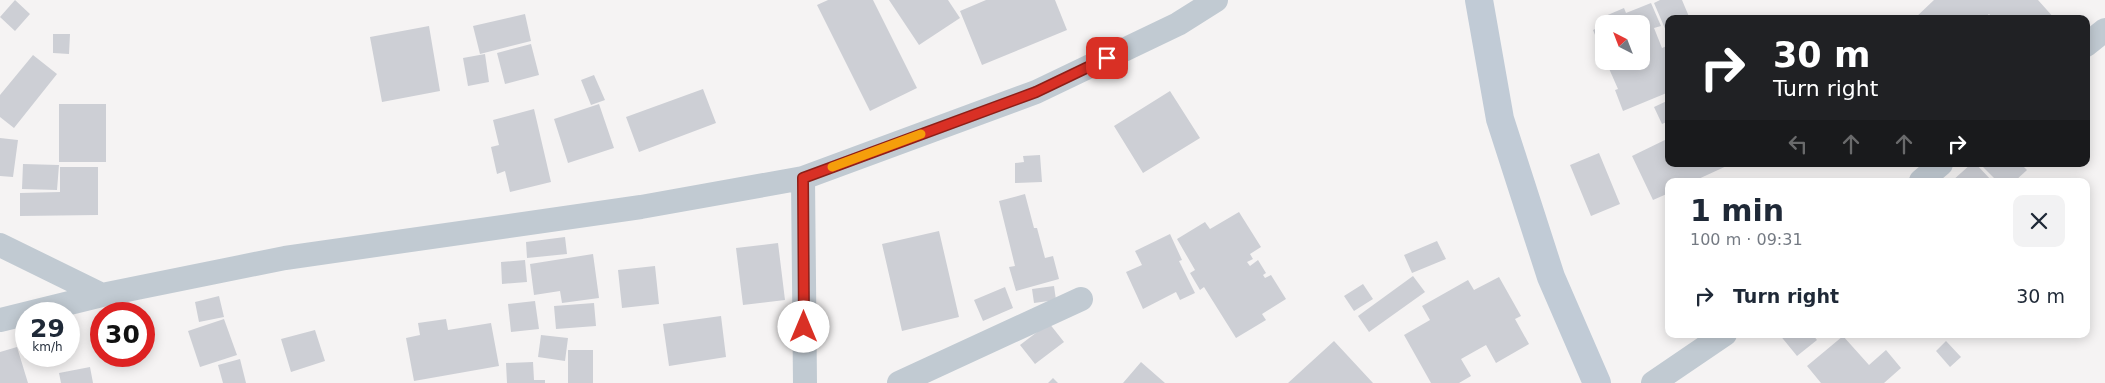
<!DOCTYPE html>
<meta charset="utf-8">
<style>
body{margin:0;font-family:"DejaVu Sans",sans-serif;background:#f2f2f3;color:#1f2937;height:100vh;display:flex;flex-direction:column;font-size:19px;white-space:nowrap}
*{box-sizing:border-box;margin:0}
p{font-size:16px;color:#747a83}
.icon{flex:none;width:28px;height:28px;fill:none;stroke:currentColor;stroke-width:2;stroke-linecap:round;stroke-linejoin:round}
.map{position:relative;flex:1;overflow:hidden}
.side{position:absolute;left:1665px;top:178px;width:425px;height:160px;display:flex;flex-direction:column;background:#fff;border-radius:10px;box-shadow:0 2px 12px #0003}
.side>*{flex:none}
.banner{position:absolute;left:1665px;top:15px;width:425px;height:152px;border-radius:10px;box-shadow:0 2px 12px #0003;background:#202124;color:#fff;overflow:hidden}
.needle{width:32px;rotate:318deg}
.tools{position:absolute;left:1595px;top:15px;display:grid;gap:10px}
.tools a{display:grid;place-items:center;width:55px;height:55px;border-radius:10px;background:#fff;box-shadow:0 2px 12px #0003;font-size:25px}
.speed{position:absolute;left:15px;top:302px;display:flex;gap:10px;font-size:25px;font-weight:700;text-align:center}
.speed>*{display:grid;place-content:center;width:65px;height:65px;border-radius:50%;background:#fff;box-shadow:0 2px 12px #0003;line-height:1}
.speed small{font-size:12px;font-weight:400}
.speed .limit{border:8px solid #d22;background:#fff;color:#111}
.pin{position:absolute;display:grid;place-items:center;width:42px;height:42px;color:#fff;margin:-21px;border-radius:10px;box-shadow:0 2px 8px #0006}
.me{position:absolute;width:55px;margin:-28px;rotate:0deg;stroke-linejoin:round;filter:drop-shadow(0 0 4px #0008)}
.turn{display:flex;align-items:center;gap:18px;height:105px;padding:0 25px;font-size:22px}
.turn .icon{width:65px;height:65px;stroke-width:2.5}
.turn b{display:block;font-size:35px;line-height:42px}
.lanes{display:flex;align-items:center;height:48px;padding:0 25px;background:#0003;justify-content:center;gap:25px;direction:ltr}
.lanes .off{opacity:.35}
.round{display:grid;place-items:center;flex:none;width:52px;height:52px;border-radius:10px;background:#f2f2f3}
.summary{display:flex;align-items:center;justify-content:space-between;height:85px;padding:0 25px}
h1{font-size:30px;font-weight:800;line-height:38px}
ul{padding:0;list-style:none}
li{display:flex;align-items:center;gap:15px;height:65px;padding:0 25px}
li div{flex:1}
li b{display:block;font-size:19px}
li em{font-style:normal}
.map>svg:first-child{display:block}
.building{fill:#cdcfd5}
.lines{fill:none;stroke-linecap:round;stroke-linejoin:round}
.street{stroke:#c1cad2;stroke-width:24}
.secondary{stroke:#c1cbd6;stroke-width:28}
.route-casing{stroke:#8d1f18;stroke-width:12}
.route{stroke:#d93025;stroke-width:9}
.slow{stroke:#f59e0b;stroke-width:9}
</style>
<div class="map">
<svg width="2105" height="383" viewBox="0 0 2105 383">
<rect width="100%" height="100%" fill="#f5f3f3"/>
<path class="building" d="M 15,0 L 30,14 L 15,31 L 0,17 Z
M 828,0 L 873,0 L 917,88 L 870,111 L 817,5 Z
M 889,0 L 948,0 L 960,18 L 919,45 Z
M 986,0 L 1055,0 L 1067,30 L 982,65 L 960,11 Z
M 1660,0 L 1682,0 L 1690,19 L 1669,19 L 1669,38 L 1654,3 Z
M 1934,0 L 2038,0 L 2055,19 L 1994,19 L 1989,14 L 1983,19 L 1914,19 Z
M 1651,3 L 1661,26 L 1654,28 L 1662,48 L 1669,45 L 1669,92 L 1623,111 L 1615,90 L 1618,89 L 1607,64 L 1613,61 L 1641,61 L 1641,24 L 1606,24 L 1603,17 L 1624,8 L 1626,13 Z
M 525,14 L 531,41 L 480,54 L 473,26 Z
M 1604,25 L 1604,51 L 1602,52 L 1593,30 Z
M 429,26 L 440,91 L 382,102 L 370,37 Z
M 53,34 L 70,34 L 69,54 L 53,53 Z
M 531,44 L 539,75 L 505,84 L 497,53 Z
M 485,54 L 489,82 L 468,86 L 463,58 Z
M 33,55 L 57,74 L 14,128 L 0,117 L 0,95 Z
M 594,75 L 605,100 L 591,105 L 581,80 Z
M 703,89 L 716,123 L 639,152 L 626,117 Z
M 1170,91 L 1200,138 L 1143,173 L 1114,126 Z
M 1669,100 L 1669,121 L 1662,124 L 1654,107 Z
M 59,104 L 106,104 L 106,162 L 59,162 Z
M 599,104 L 614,148 L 568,163 L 554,119 Z
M 534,109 L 551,182 L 510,192 L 505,171 L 497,174 L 491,147 L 499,145 L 493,120 Z
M 0,138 L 18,140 L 13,177 L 0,176 Z
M 1669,138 L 1669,164 L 1731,164 L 1694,181 L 1669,181 L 1669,193 L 1653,200 L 1632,156 Z
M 1599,153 L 1620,204 L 1591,216 L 1570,165 Z
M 1040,155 L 1042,182 L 1015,183 L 1015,163 L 1024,162 L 1023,156 Z
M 23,164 L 59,165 L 57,190 L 22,189 Z
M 1971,164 L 1976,164 L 1992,181 L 1952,181 Z
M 1980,164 L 2021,164 L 2027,170 L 2015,181 L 1997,181 Z
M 60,167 L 98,167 L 98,215 L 20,216 L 20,193 L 60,192 Z
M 1025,194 L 1034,228 L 1037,228 L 1045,258 L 1053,256 L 1059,279 L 1016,291 L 1009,267 L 1015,266 L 999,201 Z
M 1239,212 L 1261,247 L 1250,254 L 1253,259 L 1247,262 L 1250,266 L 1258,260 L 1266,273 L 1263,275 L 1265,278 L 1271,275 L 1286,299 L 1262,314 L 1266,320 L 1236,338 L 1204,287 L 1200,290 L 1190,273 L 1195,270 L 1177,239 L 1205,222 L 1210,229 Z
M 939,231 L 959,317 L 902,331 L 882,244 Z
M 1170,234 L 1182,260 L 1179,261 L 1195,293 L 1180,300 L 1176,292 L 1143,309 L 1126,272 L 1142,265 L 1135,251 Z
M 565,237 L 567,254 L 527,258 L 526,242 Z
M 1437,241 L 1446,259 L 1412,273 L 1404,255 Z
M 778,243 L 785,300 L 743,305 L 736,248 Z
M 593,254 L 599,298 L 562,303 L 560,291 L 534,295 L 530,264 Z
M 525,260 L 527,282 L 502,284 L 501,262 Z
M 655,266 L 659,304 L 622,308 L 618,270 Z
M 1413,276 L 1425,292 L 1369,332 L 1358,316 Z
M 1499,277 L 1521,316 L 1515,319 L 1529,344 L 1496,363 L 1486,345 L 1461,359 L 1471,376 L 1459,383 L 1431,383 L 1404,335 L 1430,320 L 1422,306 L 1468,280 L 1474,290 Z
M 1363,284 L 1373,299 L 1354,311 L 1344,296 Z
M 1054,286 L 1056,300 L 1034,303 L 1032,289 Z
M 1005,287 L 1013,308 L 983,321 L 974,300 Z
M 219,296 L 224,317 L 199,322 L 195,302 Z
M 535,301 L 539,329 L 511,332 L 508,304 Z
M 594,303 L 596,326 L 556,329 L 554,306 Z
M 721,316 L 726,357 L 669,366 L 663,324 Z
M 224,319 L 237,355 L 200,367 L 188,331 Z
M 446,319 L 448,330 L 491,323 L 499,366 L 414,381 L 406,338 L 420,335 L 418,323 Z
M 1049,323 L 1064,342 L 1035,364 L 1020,345 Z
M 315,330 L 325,361 L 291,372 L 281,339 Z
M 1779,334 L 1812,334 L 1817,340 L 1797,356 Z
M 541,335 L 568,338 L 565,361 L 538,357 Z
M 1843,336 L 1869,365 L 1886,350 L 1901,368 L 1884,383 L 1821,383 L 1807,366 Z
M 1334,341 L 1373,383 L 1288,383 Z
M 1946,341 L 1961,357 L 1950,367 L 1936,351 Z
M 17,347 L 28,383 L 0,383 L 0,352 Z
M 568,350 L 593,350 L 593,383 L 568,383 Z
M 240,359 L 246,383 L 223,383 L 218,365 Z
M 533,362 L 534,380 L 545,380 L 545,383 L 507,383 L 506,363 Z
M 1141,362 L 1165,383 L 1123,383 Z
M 90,367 L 93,383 L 61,383 L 59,373 Z
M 1053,378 L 1058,383 L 1048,383 Z"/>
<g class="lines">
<path class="street" d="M 2086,45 L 2105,30
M 803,178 L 805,383
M 1921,181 L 1941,164
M 0,245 L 102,295
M 0,320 L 102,295 L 285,258 L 641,207 L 803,178 L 1036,92 L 1178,24 L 1216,0
M 899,383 L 1081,299
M 1653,383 L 1725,334"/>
<path class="secondary" d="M 1479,0 L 1500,119 L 1551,277 L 1597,383"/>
</g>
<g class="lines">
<defs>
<path id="route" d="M 804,327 L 803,178 L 1036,92 L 1107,58"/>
</defs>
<use href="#route" class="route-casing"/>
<use href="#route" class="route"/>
<path class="slow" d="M 832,167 L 921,134"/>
</g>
</svg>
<div class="tools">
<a><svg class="needle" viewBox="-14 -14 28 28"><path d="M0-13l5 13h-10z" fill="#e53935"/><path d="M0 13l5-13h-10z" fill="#747a83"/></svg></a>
</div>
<div class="speed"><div>29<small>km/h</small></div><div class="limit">30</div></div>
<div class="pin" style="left:1107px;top:58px;background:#d93025"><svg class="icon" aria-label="arrive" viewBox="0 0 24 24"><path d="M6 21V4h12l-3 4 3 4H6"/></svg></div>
<svg class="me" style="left:804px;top:327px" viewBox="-20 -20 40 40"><circle r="19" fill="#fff"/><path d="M0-13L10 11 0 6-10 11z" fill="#d93025"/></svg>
<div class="banner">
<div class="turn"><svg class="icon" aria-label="right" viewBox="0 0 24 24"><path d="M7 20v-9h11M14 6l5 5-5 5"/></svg><div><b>30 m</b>Turn right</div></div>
<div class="lanes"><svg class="icon off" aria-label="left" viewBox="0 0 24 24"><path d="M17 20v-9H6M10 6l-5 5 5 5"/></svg><svg class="icon off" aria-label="ahead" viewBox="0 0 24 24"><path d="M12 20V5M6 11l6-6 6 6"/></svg><svg class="icon off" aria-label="ahead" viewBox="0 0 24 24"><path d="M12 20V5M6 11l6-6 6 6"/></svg><svg class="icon" aria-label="right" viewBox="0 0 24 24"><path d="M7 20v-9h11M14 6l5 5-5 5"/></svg></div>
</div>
<section class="side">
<div class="summary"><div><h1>1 min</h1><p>100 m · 09:31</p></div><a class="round"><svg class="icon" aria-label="close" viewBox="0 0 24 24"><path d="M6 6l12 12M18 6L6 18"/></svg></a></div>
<ul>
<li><svg class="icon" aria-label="right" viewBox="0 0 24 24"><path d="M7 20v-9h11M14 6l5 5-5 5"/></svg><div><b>Turn right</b></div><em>30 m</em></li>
</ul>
</section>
</div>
